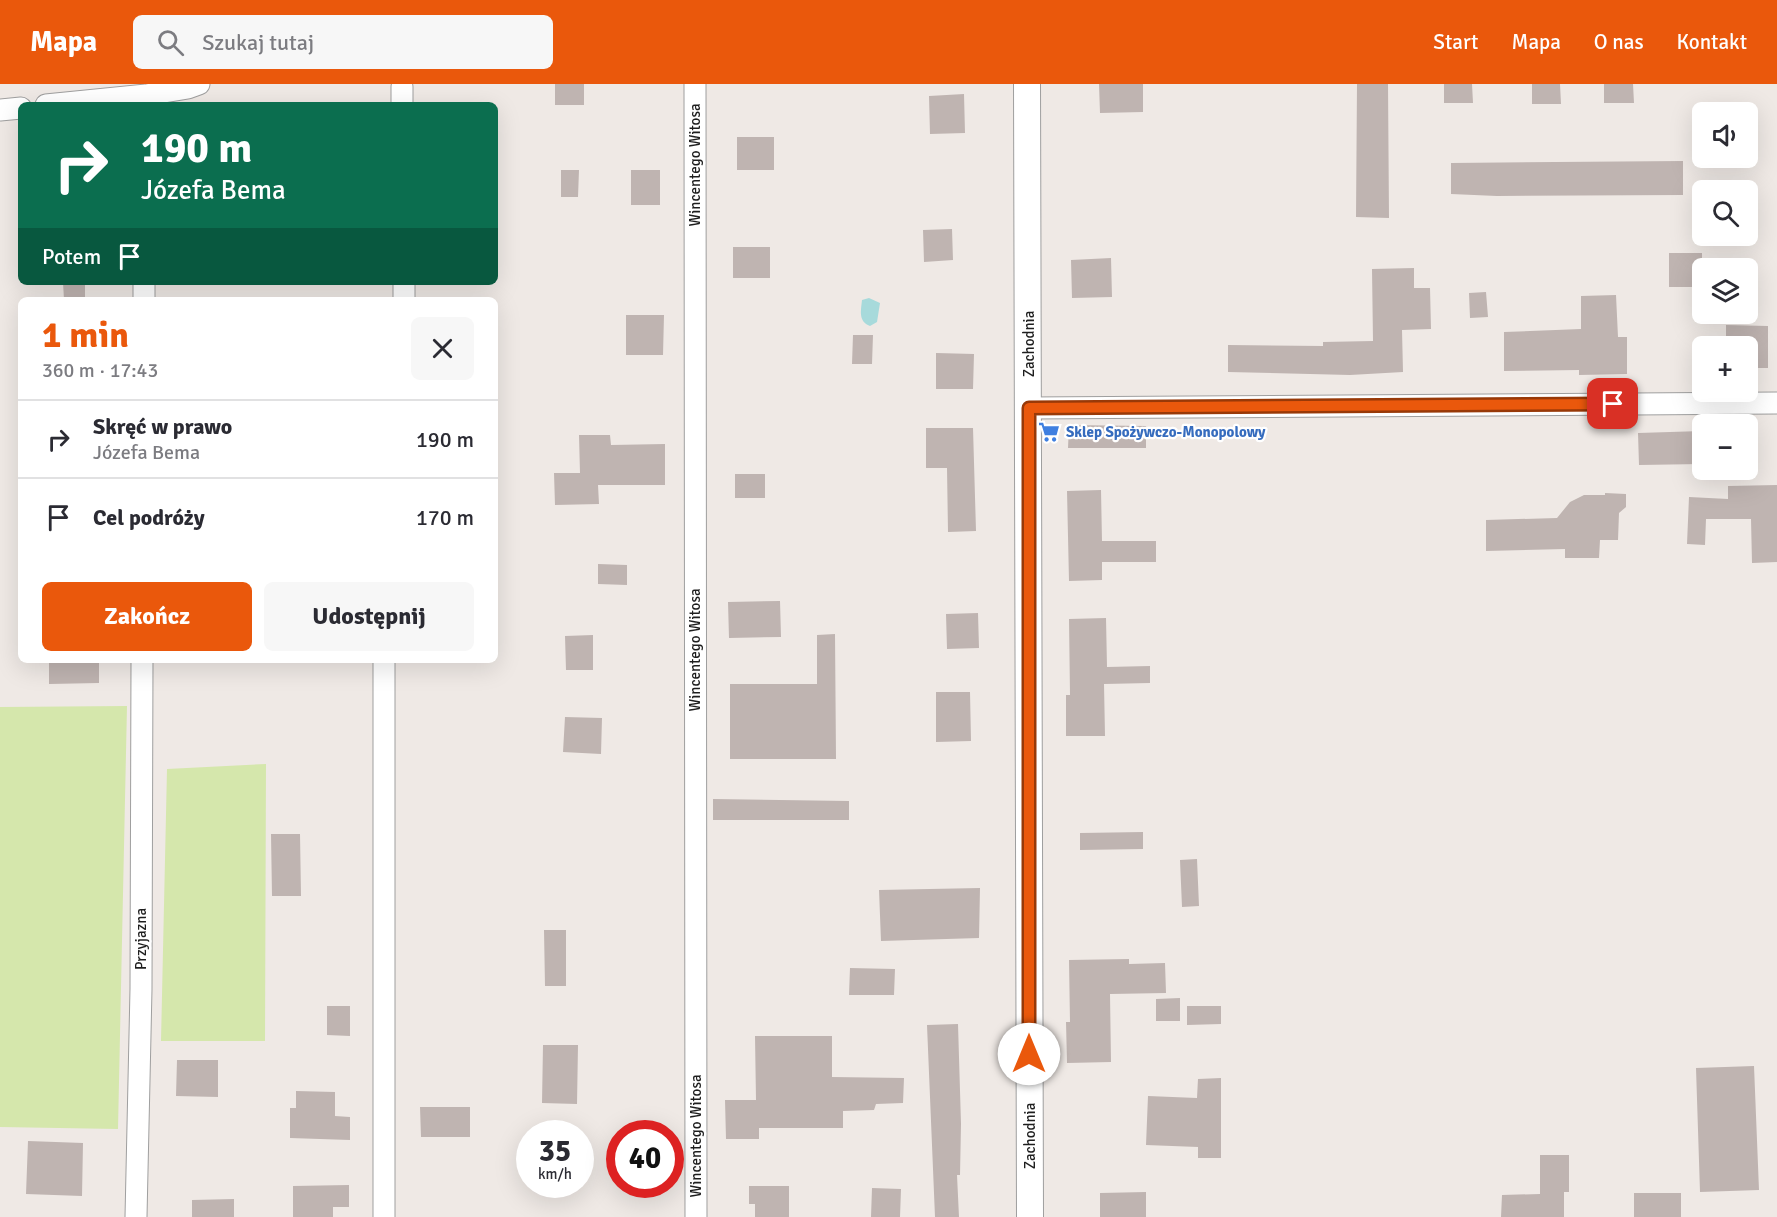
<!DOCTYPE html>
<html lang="pl">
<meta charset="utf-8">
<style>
body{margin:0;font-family:Signika,sans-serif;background:#f7f7f7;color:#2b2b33;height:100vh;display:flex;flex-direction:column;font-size:22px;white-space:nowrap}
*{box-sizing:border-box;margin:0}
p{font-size:20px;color:#7c7c81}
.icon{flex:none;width:33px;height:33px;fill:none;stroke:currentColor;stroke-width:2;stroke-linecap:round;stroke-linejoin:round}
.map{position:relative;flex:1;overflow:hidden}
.details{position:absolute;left:18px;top:213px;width:480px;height:366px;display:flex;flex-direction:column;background:#fff;border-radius:9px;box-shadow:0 6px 24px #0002}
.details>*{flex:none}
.banner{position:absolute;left:18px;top:18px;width:480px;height:183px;border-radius:9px;box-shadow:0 6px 24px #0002;background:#0b6e4f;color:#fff;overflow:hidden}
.controls{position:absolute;left:1692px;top:18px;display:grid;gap:12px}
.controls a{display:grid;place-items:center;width:66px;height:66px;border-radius:9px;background:#fff;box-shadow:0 6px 24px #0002;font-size:30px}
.speed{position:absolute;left:516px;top:1036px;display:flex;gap:12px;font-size:30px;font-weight:700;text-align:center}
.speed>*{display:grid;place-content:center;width:78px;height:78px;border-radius:50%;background:#fff;box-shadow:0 6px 24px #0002;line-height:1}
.speed small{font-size:15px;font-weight:400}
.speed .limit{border:9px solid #d22;background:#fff;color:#111}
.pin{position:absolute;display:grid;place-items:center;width:51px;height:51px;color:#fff;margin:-26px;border-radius:12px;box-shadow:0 3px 9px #0006}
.me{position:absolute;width:66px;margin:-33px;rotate:0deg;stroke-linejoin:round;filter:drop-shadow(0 0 4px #0008)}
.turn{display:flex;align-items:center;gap:21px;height:126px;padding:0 24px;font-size:27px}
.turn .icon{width:78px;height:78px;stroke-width:2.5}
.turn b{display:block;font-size:42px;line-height:51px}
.then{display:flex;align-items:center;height:57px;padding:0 24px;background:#0003;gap:12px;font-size:22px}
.round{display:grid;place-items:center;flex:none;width:63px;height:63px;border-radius:9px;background:#f7f7f7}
.headline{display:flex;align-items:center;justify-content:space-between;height:102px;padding:0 24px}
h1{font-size:36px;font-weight:700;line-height:45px;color:#ea580c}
.primary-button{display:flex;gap:12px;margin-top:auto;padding:12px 24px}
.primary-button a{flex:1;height:69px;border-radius:9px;background:#ea580c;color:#fff;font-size:24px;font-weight:700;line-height:69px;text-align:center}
.primary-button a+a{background:#f7f7f7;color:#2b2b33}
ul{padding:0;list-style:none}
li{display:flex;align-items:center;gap:18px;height:78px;padding:0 24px;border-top:2px solid #e1e1e2}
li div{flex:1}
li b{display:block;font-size:22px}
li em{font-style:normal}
header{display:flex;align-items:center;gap:36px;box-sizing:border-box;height:84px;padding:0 30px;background:#ea580c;color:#fff}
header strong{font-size:28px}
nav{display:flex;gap:33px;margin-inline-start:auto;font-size:21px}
.search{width:420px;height:54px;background:#f7f7f7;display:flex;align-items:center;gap:15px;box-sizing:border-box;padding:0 21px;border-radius:9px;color:#7c7c81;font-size:22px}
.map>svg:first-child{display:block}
.grass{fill:#d5e7ac}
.water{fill:#a7dadb}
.building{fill:#bfb4b1}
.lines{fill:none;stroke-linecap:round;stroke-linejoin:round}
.minor-casing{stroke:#9f9f9f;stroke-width:23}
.tertiary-casing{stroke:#9f9f9f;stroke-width:28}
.minor{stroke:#fff;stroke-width:21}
.tertiary{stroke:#fff;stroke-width:26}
.route-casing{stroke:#983908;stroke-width:15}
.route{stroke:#ea580c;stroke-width:10}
.labels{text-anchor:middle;stroke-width:4.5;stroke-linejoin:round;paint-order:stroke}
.street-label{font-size:15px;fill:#1e1e1e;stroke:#fff}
.shop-label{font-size:15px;font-weight:bold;fill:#366cbe;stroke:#fff;text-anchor:start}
</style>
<header>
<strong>Mapa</strong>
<div class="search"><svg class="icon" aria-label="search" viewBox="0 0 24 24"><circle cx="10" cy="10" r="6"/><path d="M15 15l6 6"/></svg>Szukaj tutaj</div>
<nav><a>Start</a><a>Mapa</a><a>O nas</a><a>Kontakt</a></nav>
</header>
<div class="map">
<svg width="1777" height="1133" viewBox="0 0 1777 1133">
<rect width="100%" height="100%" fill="#efe9e5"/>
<path class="grass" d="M 127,622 L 118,1045 L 0,1043 L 0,623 Z
M 266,680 L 265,957 L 161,957 L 167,685 Z"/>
<path class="water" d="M 869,214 L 880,219 L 877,238 L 870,242 C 858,237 861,227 862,216 Z"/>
<path class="building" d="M 555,0 L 584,0 L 584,21 L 555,21 Z
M 1099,0 L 1143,0 L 1143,28 L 1100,29 Z
M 1357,0 L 1388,0 L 1389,134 L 1356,133 Z
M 1444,0 L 1472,0 L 1473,19 L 1444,19 Z
M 1532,0 L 1560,0 L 1561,20 L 1532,20 Z
M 1604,0 L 1633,0 L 1634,19 L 1604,19 Z
M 964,10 L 965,49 L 930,50 L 929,12 Z
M 737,53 L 774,53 L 774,86 L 737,86 Z
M 1683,77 L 1683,111 L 1497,112 L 1451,110 L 1451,79 Z
M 561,86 L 579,86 L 578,113 L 561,113 Z
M 631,86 L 660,86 L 660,121 L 631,121 Z
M 952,145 L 953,176 L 924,178 L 923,146 Z
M 733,163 L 770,163 L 770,194 L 733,194 Z
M 1669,169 L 1702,169 L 1702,203 L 1669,203 Z
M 1111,174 L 1112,213 L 1072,214 L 1071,176 Z
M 1414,184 L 1414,204 L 1430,204 L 1431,245 L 1402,246 L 1403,288 L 1350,291 L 1228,288 L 1228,261 L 1323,262 L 1323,258 L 1373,257 L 1372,185 Z
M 63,198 L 85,198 L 85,216 L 64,216 Z
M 1486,208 L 1488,233 L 1470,234 L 1469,209 Z
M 1616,211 L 1618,253 L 1627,253 L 1627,290 L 1579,291 L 1579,286 L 1504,287 L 1504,248 L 1581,245 L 1581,212 Z
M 626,231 L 664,231 L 663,271 L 626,271 Z
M 1726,241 L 1768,242 L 1768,284 L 1748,284 L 1748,262 L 1726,262 Z
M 853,251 L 873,251 L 872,280 L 852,280 Z
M 936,269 L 974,270 L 973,305 L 936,305 Z
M 1069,341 L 1146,342 L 1146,364 L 1068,364 Z
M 926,344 L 973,344 L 976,447 L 948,448 L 947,384 L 926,384 Z
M 1702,347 L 1702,380 L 1639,381 L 1638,349 Z
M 579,351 L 610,351 L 611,361 L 665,360 L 665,401 L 598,401 L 599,420 L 555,421 L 554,389 L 580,389 Z
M 735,390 L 765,390 L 765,414 L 735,414 Z
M 1777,401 L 1777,478 L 1752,479 L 1751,435 L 1706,435 L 1705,461 L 1687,460 L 1689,413 L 1728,415 L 1728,402 Z
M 1101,406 L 1102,457 L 1156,457 L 1156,478 L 1102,478 L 1102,496 L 1069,497 L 1067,407 Z
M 1605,409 L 1626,410 L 1626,423 L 1619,429 L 1618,456 L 1600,456 L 1599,474 L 1565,474 L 1565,465 L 1486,467 L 1486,436 L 1557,434 L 1570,418 L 1584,411 L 1605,411 Z
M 598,480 L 627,481 L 627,501 L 598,500 Z
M 780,517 L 781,553 L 729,554 L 728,518 Z
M 978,529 L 979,564 L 947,565 L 946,530 Z
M 1106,534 L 1107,583 L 1150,582 L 1150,599 L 1104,600 L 1105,652 L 1066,652 L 1066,611 L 1070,611 L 1069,535 Z
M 835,550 L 836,675 L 730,675 L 730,600 L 817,600 L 817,551 Z
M 593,551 L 593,586 L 566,586 L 565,552 Z
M 49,576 L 99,576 L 99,599 L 49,600 Z
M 936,608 L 970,608 L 971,657 L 936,658 Z
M 565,633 L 602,634 L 601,670 L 563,668 Z
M 713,715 L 849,717 L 849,736 L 713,736 Z
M 1143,748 L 1143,765 L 1080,766 L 1080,749 Z
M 271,750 L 300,750 L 301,812 L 272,812 Z
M 1197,775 L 1199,822 L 1182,823 L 1180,776 Z
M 980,804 L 979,854 L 881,857 L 879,806 Z
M 544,846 L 566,846 L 566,902 L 545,902 Z
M 1129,875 L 1129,880 L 1165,879 L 1166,909 L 1110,910 L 1111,978 L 1067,979 L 1066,938 L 1070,938 L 1069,876 Z
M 850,884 L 895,885 L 894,911 L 849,911 Z
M 1180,914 L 1180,937 L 1156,937 L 1156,915 Z
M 327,922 L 350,922 L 350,952 L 327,951 Z
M 1187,922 L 1221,922 L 1221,940 L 1187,941 Z
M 958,940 L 961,1040 L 960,1091 L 957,1091 L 959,1133 L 935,1133 L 927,941 Z
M 755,952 L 832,952 L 832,993 L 904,994 L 903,1019 L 876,1020 L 874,1026 L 843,1027 L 843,1044 L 759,1044 L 759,1055 L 726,1055 L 725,1016 L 756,1016 Z
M 543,961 L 578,961 L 577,1020 L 542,1019 Z
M 177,976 L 218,976 L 218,1013 L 176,1012 Z
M 1754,982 L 1759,1106 L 1700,1108 L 1696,984 Z
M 1221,994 L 1221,1074 L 1198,1074 L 1198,1063 L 1146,1061 L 1148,1012 L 1197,1014 L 1198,995 Z
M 296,1007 L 335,1008 L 335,1032 L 350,1033 L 350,1056 L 290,1054 L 290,1024 L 296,1024 Z
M 420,1023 L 470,1023 L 470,1053 L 421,1053 Z
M 28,1057 L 83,1059 L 82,1112 L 26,1110 Z
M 1540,1071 L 1569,1071 L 1569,1108 L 1564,1108 L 1564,1133 L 1501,1133 L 1502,1111 L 1540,1110 Z
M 349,1101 L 349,1123 L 333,1123 L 333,1133 L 293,1133 L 293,1102 Z
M 749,1102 L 789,1102 L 789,1133 L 755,1133 L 755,1120 L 749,1120 Z
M 872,1104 L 901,1105 L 900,1133 L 871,1133 Z
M 1146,1108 L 1146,1133 L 1100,1133 L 1100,1109 Z
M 1634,1109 L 1681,1109 L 1681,1133 L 1634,1133 Z
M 234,1115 L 234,1133 L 192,1133 L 192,1116 Z"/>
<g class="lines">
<defs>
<path id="minor" d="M 695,0 L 696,1133
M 402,3 L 402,21
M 46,21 L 146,11 L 188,4 L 199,0
M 0,26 L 21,24
M 404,198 L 404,216
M 144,216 L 144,198
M 1029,324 L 1777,319
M 384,576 L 384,1133
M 136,1133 L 141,905 L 142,576"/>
<path id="tertiary" d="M 1027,0 L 1030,1133"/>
</defs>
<use href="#minor" class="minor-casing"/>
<use href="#tertiary" class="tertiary-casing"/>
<use href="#minor" class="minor"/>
<use href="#tertiary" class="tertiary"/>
</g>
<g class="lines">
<defs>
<path id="route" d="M 1029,970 L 1029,324 L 1613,320"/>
</defs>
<use href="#route" class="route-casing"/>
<use href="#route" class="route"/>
</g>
<defs>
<symbol id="supermarket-bare" viewBox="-9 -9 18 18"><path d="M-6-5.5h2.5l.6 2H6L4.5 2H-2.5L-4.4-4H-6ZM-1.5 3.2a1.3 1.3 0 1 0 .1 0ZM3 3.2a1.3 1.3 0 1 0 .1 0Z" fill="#3f7fe0" stroke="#fff" stroke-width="2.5" paint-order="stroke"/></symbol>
</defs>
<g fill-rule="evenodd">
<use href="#supermarket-bare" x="1034" y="333" width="30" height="30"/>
</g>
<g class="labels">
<g class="street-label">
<text transform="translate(695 81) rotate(-90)" y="5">Wincentego Witosa</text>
<text transform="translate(1029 260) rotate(-90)" y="5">Zachodnia</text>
<text transform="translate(695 566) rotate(-90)" y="5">Wincentego Witosa</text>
<text transform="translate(141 855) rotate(-90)" y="5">Przyjazna</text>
<text transform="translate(696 1052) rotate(-90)" y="5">Wincentego Witosa</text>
<text transform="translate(1030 1052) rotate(-90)" y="5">Zachodnia</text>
</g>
<g class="shop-label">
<text x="1066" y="353">Sklep Spożywczo-Monopolowy</text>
</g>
</g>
</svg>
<div class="controls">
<a><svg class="icon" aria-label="sound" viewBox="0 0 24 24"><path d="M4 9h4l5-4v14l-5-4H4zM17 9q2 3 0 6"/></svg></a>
<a><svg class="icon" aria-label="search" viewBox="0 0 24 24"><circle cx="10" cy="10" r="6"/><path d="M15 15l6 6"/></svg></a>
<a><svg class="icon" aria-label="layers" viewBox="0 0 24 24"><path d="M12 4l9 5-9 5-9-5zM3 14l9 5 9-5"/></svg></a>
<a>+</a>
<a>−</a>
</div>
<div class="speed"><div>35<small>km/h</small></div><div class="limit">40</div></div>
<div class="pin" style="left:1613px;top:320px;background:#d93025"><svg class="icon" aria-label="arrive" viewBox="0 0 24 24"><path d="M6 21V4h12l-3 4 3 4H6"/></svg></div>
<svg class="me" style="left:1029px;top:970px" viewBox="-20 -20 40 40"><circle r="19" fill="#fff"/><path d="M0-13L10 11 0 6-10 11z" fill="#ea580c"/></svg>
<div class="banner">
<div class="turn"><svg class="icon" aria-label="right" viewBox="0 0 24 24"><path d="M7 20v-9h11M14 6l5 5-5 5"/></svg><div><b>190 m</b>Józefa Bema</div></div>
<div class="then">Potem<svg class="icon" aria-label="arrive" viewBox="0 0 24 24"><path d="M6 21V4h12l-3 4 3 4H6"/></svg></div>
</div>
<section class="details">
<div class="headline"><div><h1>1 min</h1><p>360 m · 17:43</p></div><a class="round"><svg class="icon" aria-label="close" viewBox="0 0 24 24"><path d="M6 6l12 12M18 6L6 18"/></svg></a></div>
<ul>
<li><svg class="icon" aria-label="right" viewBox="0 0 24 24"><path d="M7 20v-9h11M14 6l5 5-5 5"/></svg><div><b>Skręć w prawo</b><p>Józefa Bema</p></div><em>190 m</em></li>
<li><svg class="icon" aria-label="arrive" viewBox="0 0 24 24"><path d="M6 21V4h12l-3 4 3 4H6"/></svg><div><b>Cel podróży</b></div><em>170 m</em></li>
</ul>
<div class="primary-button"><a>Zakończ</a><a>Udostępnij</a></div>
</section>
</div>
